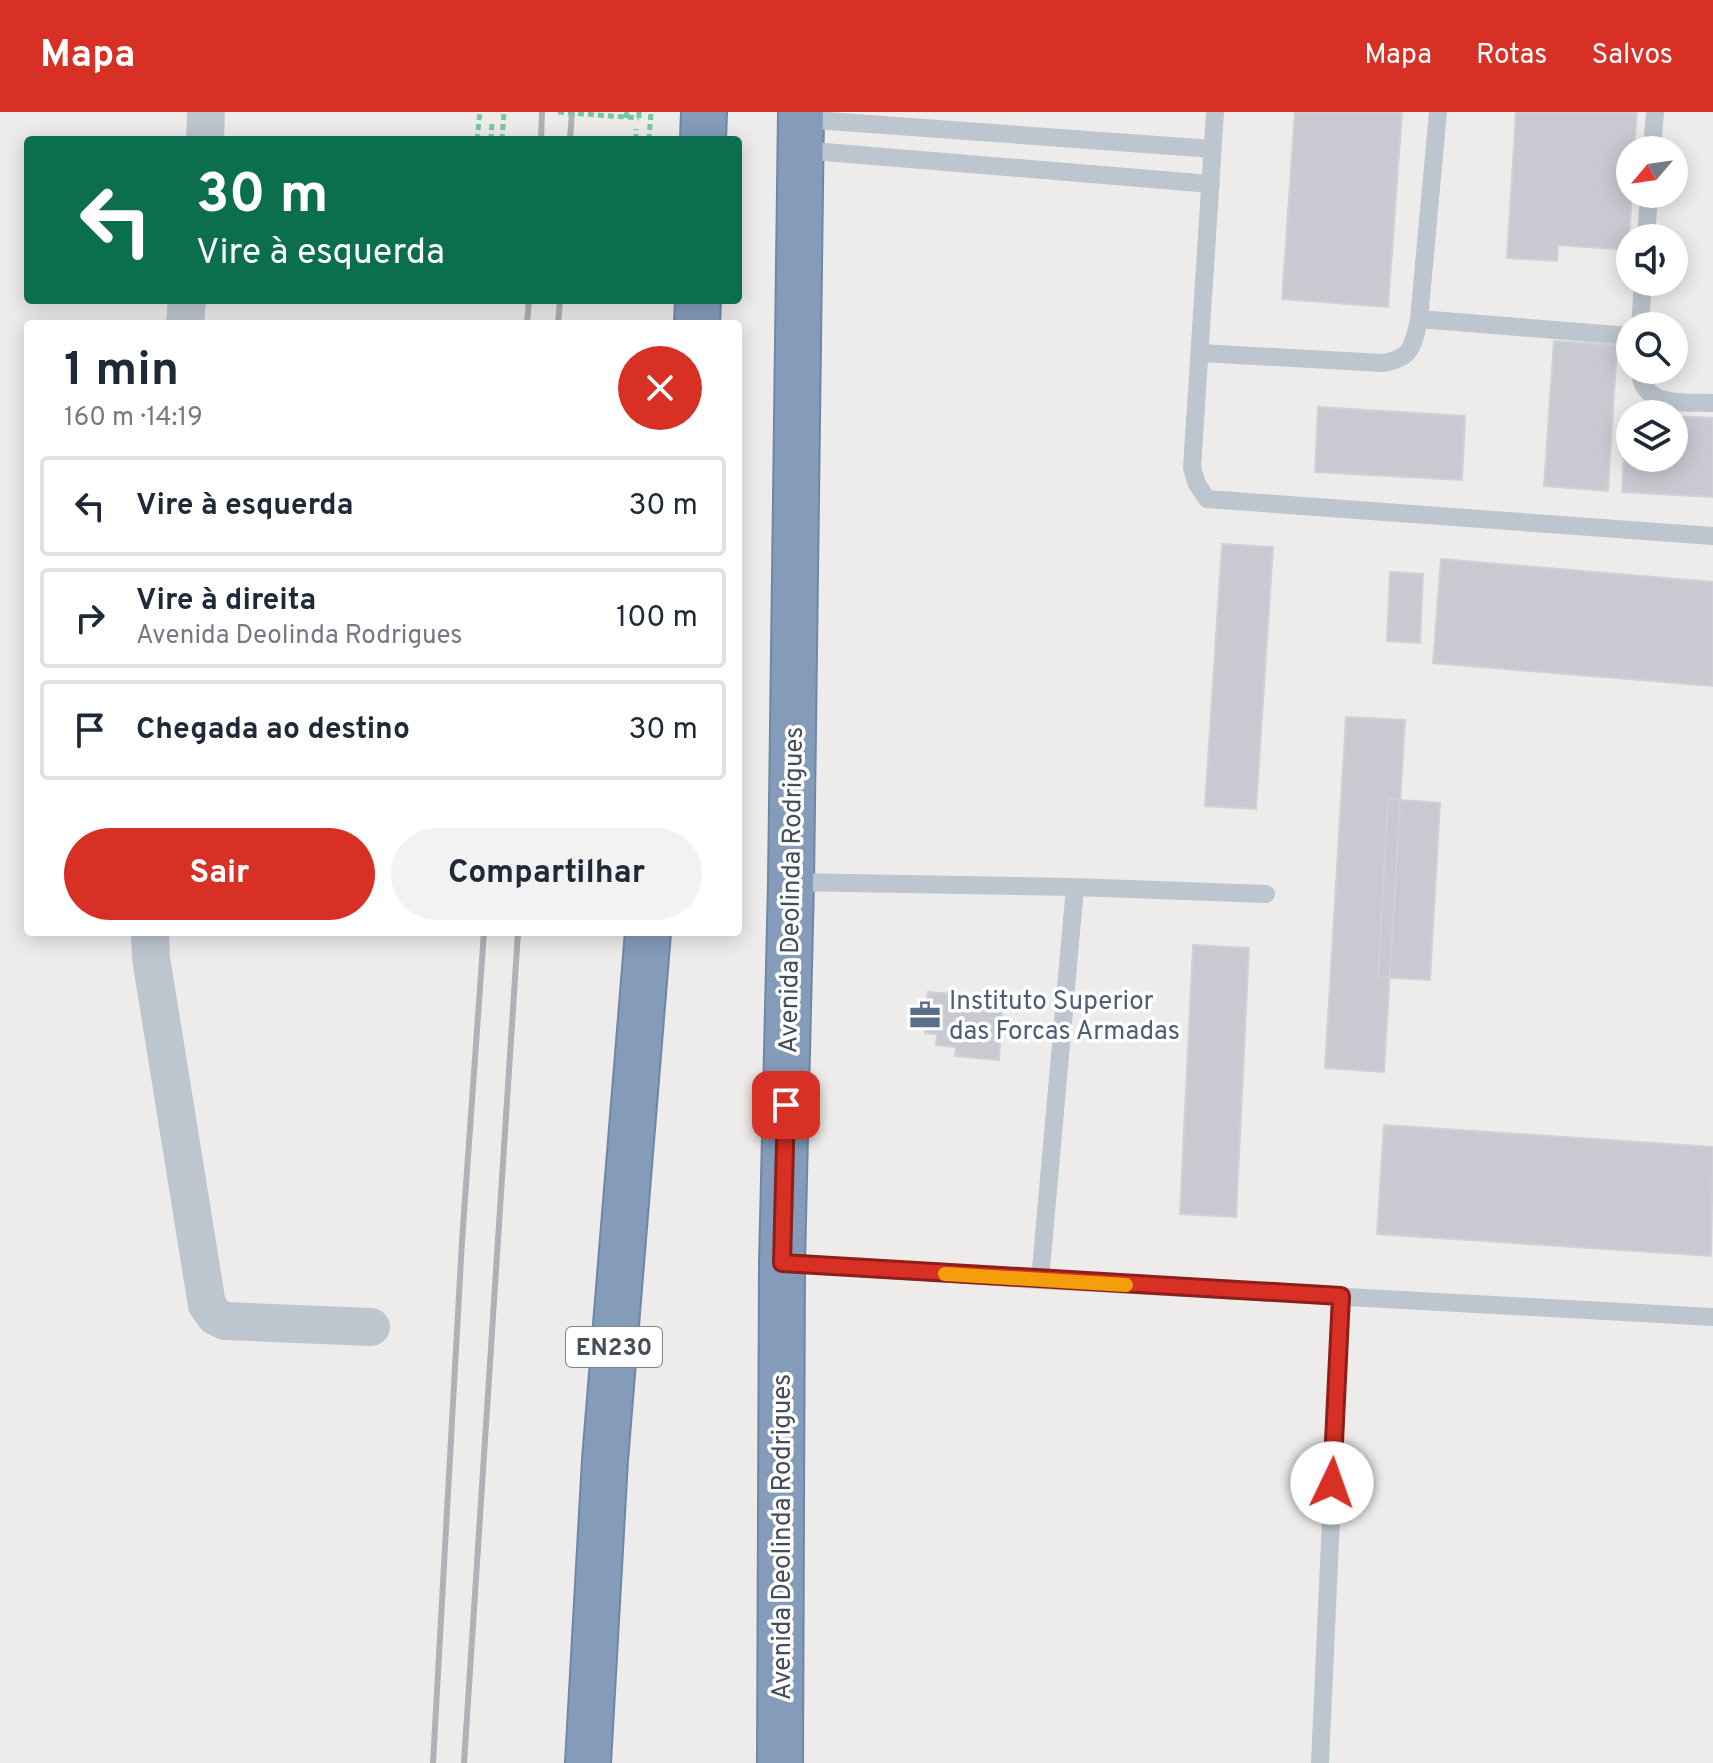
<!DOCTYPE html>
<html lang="pt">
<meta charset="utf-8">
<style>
body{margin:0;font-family:Overpass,sans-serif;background:#f2f2f3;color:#1f2937;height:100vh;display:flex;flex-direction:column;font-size:30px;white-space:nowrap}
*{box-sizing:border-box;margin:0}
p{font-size:26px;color:#747a83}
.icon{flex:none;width:44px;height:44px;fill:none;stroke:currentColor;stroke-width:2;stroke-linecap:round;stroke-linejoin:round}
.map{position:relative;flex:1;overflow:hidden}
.sheet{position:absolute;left:24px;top:208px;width:718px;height:616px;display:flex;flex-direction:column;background:#fff;border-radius:8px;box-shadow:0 4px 20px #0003}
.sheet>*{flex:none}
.top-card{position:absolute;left:24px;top:24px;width:718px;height:168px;border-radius:8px;box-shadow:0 4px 20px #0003;background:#0b6e4f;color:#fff;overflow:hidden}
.needle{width:52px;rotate:241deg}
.tools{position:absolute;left:1616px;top:24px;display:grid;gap:16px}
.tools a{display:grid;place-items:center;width:72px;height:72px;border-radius:50%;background:#fff;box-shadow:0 4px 20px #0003;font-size:40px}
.pin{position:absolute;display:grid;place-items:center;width:68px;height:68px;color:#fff;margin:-34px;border-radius:16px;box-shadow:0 4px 12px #0006}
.me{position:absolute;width:88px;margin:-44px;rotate:3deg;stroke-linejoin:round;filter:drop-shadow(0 0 6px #0008)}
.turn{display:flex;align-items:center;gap:28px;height:168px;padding:0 40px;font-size:36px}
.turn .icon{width:104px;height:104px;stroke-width:2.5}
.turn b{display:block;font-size:56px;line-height:68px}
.round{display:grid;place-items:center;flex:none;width:84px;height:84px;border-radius:42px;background:#f2f2f3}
.head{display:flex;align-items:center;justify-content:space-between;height:136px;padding:0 40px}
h1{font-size:48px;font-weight:700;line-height:60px}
.cta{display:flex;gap:16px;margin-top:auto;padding:16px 40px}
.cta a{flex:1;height:92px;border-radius:48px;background:#d93025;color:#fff;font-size:32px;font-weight:700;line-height:92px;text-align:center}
.cta a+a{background:#f2f2f3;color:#1f2937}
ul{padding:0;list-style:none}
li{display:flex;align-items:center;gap:24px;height:100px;margin:0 16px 12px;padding:0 24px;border:4px solid #e0e1e3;border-radius:8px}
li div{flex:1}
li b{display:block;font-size:30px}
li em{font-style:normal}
header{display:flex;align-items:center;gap:48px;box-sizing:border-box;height:112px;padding:0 40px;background:#d93025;color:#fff}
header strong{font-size:38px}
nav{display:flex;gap:44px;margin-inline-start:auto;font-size:28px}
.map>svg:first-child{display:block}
.building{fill:#c9cad1;stroke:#d0d1d7;stroke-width:2}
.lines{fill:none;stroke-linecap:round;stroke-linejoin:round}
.highway-casing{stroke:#6f87a6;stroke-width:48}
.path{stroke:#72c9a2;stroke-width:5;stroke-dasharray:6 4;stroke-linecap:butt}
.lane{stroke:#bdc5ce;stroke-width:18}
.street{stroke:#bdc5ce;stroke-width:38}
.highway{stroke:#849cba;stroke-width:44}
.rail{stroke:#aeb1b6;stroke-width:6}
.path-bridge{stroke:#72c9a2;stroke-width:5;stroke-dasharray:6 4;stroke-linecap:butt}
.route-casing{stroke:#8d1f18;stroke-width:20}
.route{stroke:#d93025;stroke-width:14}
.slow{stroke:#f59e0b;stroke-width:14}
.labels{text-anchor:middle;stroke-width:7;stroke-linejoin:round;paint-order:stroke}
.shield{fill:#fff;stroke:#7d838a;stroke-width:2}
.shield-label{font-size:24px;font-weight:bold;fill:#454e58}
.street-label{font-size:26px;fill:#454e58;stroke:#fff}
.service-label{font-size:26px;fill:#4e5e75;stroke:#fff;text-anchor:start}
</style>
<header>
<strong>Mapa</strong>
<nav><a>Mapa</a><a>Rotas</a><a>Salvos</a></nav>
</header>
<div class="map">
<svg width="1713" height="1651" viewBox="0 0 1713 1651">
<rect width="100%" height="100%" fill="#eeeceb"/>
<path class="building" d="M 1295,0 L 1402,0 L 1388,195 L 1282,187 Z
M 1516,0 L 1637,0 L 1634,38 L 1630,38 L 1632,82 L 1628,138 L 1558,133 L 1557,149 L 1507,146 Z
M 1554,229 L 1617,233 L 1608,379 L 1544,374 Z
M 1318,295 L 1465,304 L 1462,368 L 1315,360 Z
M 1626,301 L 1638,302 L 1630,302 L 1630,346 L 1674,346 L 1674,304 L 1713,306 L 1713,385 L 1622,380 Z
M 1222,432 L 1273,435 L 1256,697 L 1205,694 Z
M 1441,447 L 1713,470 L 1713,574 L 1433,551 Z
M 1390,460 L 1423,462 L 1420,531 L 1387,529 Z
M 1346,605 L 1405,608 L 1384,960 L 1325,956 Z
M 1388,687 L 1440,691 L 1430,868 L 1378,865 Z
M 1193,833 L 1249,836 L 1236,1105 L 1180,1102 Z
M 928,880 L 1003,886 L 999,948 L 955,944 L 956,935 L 936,933 L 937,922 L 925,921 Z
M 1384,1013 L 1713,1035 L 1711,1144 L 1377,1122 Z"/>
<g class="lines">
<defs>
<path id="highway" d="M 703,28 L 704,0
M 697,212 L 698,188
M 588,1651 L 605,1348 L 648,820
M 780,1651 L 782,1151 L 791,770 L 801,0"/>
</defs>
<use href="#highway" class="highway-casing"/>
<path class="path" d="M 626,6 L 627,0
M 639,6 L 639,0
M 477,28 L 480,0
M 491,28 L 492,9
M 502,28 L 504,0
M 636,28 L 636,17
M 649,28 L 651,0"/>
<path class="lane" d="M 1215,0 L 1192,356 L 1197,372 L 1207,387 L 1713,424
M 801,7 L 1213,37
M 801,38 L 1211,72
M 1652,38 L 1655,0
M 1646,126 L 1649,82
M 1419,207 L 1630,224
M 1640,214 L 1643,170
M 1201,241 L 1382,251 C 1412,247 1413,234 1419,207 L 1438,0
M 1640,258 C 1641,296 1685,290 1713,291
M 791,770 L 1075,775 L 1266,782
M 1075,775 L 1040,1168 L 1713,1205
M 782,1151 L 1040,1168
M 1320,1651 L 1341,1184"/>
<path class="street" d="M 205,28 L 206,0
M 185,212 L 187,188
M 150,820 L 151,846 L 207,1193 L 215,1204 L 225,1209 L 371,1215"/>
<use href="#highway" class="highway"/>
<path class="rail" d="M 541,28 L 542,0
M 570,28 L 572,0
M 527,212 L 529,188
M 558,212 L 560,188
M 433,1651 L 462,1129 L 484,820
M 464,1651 L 518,820"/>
<path class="path-bridge" d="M 558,0 L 639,6"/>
</g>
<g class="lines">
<defs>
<path id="route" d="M 786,993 L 782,1151 L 1341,1184 L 1332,1371"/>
</defs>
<use href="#route" class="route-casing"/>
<use href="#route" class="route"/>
<path class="slow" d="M 945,1162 L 1126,1173"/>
</g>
<defs>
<symbol id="office-bare" viewBox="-9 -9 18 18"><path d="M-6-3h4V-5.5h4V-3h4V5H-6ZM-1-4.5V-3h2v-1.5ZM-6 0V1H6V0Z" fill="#5c6f8a" stroke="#fff" stroke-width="2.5" paint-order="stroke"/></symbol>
</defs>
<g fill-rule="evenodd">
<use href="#office-bare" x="903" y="881" width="44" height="44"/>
</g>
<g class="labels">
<rect class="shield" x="566" y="1215" width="96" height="40" rx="6"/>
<g class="shield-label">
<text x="614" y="1243">EN230</text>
</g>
<g class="street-label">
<text transform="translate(790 778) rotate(-89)" y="9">Avenida Deolinda Rodrigues</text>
<text transform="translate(781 1425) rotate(-90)" y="9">Avenida Deolinda Rodrigues</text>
</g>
<g class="service-label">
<text x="949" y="897">Instituto Superior<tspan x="949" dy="30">das Forcas Armadas</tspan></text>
</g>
</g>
</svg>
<div class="tools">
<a><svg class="needle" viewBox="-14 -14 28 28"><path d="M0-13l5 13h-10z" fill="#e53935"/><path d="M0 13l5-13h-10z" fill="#747a83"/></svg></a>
<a><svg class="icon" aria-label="sound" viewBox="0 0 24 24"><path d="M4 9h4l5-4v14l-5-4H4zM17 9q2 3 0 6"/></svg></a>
<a><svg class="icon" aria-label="search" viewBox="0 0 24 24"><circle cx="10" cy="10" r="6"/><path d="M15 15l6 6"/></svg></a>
<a><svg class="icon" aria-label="layers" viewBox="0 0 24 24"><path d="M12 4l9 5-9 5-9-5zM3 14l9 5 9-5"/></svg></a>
</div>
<div class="pin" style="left:786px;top:993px;background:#d93025"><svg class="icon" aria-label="arrive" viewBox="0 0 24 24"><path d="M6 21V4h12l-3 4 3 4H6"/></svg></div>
<svg class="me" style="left:1332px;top:1371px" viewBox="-20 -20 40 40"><circle r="19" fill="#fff"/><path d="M0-13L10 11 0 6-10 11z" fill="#d93025"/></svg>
<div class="top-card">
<div class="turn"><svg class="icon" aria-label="left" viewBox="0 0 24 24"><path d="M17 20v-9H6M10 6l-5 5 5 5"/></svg><div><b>30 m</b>Vire à esquerda</div></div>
</div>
<section class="sheet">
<div class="head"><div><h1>1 min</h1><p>160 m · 14:19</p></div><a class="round" style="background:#d93025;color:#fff"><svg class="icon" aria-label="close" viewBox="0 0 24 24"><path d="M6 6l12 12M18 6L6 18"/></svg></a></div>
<ul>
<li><svg class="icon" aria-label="left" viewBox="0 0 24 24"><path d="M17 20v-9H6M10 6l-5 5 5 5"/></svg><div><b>Vire à esquerda</b></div><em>30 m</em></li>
<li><svg class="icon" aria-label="right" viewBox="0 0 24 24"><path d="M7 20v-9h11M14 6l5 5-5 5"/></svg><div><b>Vire à direita</b><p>Avenida Deolinda Rodrigues</p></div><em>100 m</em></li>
<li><svg class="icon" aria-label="arrive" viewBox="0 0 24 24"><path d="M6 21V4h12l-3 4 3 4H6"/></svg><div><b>Chegada ao destino</b></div><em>30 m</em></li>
</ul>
<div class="cta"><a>Sair</a><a>Compartilhar</a></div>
</section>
</div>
